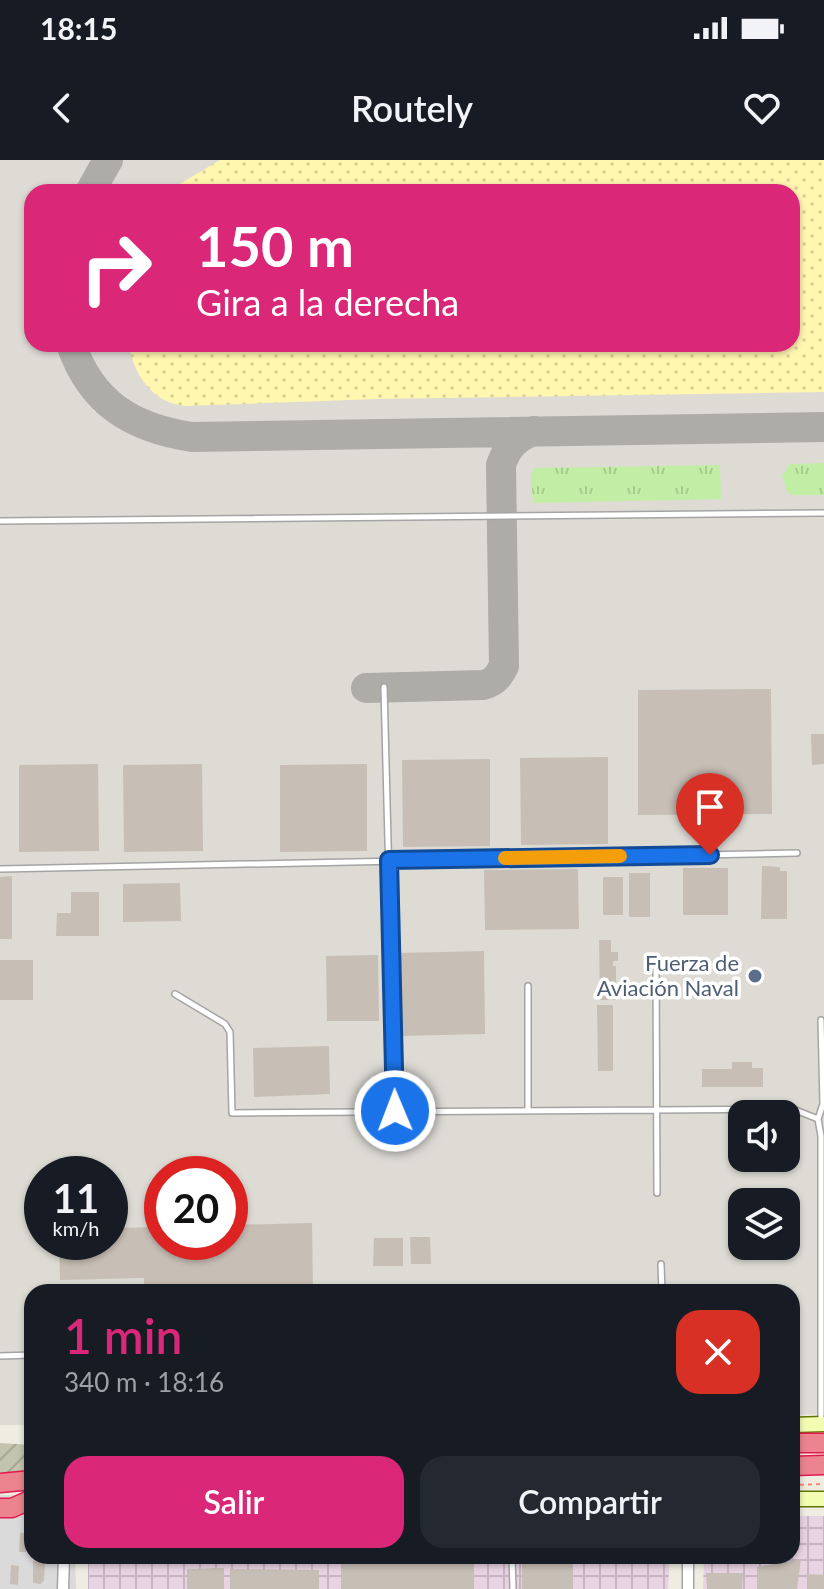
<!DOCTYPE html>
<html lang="es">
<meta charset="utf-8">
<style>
body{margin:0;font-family:Lato,sans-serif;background:#242831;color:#f1f3f6;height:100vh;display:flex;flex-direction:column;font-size:30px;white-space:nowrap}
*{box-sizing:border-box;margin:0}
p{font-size:26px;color:#9ea1a6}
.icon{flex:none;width:44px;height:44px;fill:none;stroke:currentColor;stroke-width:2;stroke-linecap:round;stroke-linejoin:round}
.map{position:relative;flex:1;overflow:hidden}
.details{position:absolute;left:24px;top:1124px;width:776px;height:280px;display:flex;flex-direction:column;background:#171b24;border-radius:24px;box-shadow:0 2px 6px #0004}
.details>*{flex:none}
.banner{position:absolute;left:24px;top:24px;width:776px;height:168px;border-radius:24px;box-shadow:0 2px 6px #0004;background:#db2777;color:#fff;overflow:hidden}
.fabs{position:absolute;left:728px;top:940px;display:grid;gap:16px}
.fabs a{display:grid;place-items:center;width:72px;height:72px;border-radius:16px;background:#171b24;box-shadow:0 2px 6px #0004;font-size:40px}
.speed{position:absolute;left:24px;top:996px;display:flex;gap:16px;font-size:40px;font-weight:700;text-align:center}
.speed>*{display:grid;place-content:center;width:104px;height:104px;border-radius:50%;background:#171b24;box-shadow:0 2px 6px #0004;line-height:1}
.speed small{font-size:20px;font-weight:400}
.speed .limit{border:12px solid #d22;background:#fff;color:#111}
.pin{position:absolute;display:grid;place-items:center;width:68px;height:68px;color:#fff;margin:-82px -34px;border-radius:50% 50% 50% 0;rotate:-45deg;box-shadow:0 0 8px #0007}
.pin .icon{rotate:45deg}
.me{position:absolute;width:88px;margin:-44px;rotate:359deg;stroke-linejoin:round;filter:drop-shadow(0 0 6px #0008)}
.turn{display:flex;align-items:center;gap:28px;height:168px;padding:0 40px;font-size:36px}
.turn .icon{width:104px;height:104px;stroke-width:2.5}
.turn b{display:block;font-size:56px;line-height:68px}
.round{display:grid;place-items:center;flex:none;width:84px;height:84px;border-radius:24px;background:#242831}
.head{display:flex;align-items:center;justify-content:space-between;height:136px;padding:0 40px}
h1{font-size:48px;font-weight:600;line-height:60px;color:#db2777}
.action{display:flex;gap:16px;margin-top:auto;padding:16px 40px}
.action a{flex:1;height:92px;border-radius:24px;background:#db2777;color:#fff;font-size:32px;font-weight:600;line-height:92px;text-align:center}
.action a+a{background:#242831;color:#f1f3f6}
.status{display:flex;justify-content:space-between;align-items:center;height:56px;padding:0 40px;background:#171b24;direction:ltr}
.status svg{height:22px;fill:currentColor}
header{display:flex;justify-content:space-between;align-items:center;height:104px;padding:0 40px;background:#171b24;font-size:36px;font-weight:600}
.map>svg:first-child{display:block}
.residential{fill:#dbdada}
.industrial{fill:url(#industrial-grid)}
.airport{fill:#dddbd4;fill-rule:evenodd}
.construction{fill:url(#construction-furrows)}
.grass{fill:url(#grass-tufts)}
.sand{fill:url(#sand-dots)}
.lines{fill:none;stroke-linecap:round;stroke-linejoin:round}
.taxiway{stroke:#adaca6;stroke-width:30}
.building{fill:#c7beb5}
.lane-casing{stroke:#a4a4a4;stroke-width:8}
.street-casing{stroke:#a4a4a4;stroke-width:13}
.secondary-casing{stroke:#617800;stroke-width:17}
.highway-casing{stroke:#e3194d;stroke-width:21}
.path{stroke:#ff8063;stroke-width:2;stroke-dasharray:4 4;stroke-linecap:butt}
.lane{stroke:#fff;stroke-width:5}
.street{stroke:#fff;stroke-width:10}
.secondary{stroke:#f3fdb2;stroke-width:14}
.highway{stroke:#ec848f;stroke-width:18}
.route-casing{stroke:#114b97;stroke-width:20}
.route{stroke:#1a73e8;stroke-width:14}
.slow{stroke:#f59e0b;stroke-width:14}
.service-dot{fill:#5c6f8a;stroke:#fff;stroke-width:3}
.labels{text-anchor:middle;stroke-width:7;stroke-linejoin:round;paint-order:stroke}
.service-label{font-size:22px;fill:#4e5e75;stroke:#fff;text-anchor:end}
</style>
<div class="status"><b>18:15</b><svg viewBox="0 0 49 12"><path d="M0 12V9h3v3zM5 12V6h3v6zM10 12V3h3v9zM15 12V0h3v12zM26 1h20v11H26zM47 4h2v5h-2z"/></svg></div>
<header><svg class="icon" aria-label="back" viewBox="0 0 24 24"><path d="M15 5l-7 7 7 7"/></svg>Routely<svg class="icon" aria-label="heart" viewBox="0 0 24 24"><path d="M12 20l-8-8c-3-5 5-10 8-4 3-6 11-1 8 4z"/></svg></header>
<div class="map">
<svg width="824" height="1429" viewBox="0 0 824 1429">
<defs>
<pattern id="industrial-grid" width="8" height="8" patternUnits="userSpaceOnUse" patternTransform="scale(2)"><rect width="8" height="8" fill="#e8d3e3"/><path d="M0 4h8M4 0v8" fill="none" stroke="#c7b5c2"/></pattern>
<pattern id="construction-furrows" width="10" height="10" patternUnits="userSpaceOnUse" patternTransform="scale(2)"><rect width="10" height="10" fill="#c2c4ad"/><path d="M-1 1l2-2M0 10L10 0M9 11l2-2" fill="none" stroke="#a6a894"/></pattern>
<pattern id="grass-tufts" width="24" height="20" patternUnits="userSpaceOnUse" patternTransform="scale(2)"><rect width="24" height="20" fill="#c2eda4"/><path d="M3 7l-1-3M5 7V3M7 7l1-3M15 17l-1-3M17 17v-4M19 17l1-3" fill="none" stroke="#a6cb8d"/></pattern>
<pattern id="sand-dots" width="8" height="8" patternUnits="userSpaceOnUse" patternTransform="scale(2)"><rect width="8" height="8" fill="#fff6b0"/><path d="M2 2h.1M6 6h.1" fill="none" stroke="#dad297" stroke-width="1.8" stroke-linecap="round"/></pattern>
</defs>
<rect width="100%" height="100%" fill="#efece2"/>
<path class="residential" d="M 0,1335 L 32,1336 L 32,1396 L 75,1396 L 76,1429 L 0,1429 Z"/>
<path class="industrial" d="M 792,1356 L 824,1356 L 824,1429 L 703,1429 L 704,1396 L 792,1396 Z
M 88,1396 L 670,1396 L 668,1429 L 88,1429 Z"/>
<path class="airport" d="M 0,0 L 824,0 L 824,1254 L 792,1255 L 792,1132 L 32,1132 L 32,1265 L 0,1265 ZM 32,32 L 792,32 L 792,184 L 32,184 ZM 742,954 L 786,954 L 786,998 L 742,998 ZM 42,1014 L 110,1014 L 110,1082 L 42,1082 ZM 162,1014 L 230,1014 L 230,1082 L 162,1082 ZM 742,1042 L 786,1042 L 786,1086 L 742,1086 Z"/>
<path class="construction" d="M 0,1283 L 32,1285 L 32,1308 L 20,1312 L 0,1313 Z"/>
<path class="grass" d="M 824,303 L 824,335 L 792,335 L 787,332 L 782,316 L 790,304 Z
M 720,305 L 721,339 L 533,343 L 531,315 L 535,308 Z"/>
<path class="sand" d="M 220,0 L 824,0 L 824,232 L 377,239 L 186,246 C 154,244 133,215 129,184 L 792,184 L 792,32 L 166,32 Z"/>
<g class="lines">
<path class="taxiway" d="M 90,32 L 108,0
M 71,184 C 91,243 132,268 192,277 L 824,267
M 366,528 L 483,525 C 495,522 498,517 504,506 L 501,305 C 507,287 516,277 534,271"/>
</g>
<path class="building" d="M 771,529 L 772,654 L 638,655 L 638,530 Z
M 811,574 L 824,574 L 824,604 L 812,605 Z
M 608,597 L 608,684 L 521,685 L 520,598 Z
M 490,599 L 490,686 L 403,687 L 402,600 Z
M 98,604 L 99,691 L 19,692 L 19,605 Z
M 202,604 L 203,691 L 124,692 L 123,605 Z
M 367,604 L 367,691 L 280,692 L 280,605 Z
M 762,706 L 780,707 L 780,711 L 787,711 L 787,759 L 761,759 Z
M 683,708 L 728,708 L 728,755 L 683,755 Z
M 578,709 L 579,769 L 485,770 L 484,710 Z
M 629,713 L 650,713 L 650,757 L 629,757 Z
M 12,716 L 12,779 L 0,779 L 0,717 Z
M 603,717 L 623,717 L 623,755 L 603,755 Z
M 180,723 L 181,761 L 123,762 L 123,724 Z
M 71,732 L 99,732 L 99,776 L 56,776 L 57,753 L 71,753 Z
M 599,780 L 611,780 L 611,792 L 618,792 L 618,801 L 613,801 L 613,806 L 616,806 L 616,840 L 600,840 Z
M 484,791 L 485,874 L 400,876 L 399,793 Z
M 378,795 L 379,861 L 327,861 L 326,796 Z
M 0,800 L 33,800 L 33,840 L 0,840 Z
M 597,845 L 613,845 L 613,911 L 598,911 Z
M 329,886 L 330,934 L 254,937 L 253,888 Z
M 732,902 L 752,902 L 752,908 L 763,908 L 763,927 L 702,927 L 702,909 L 732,909 Z
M 312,1063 L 313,1132 L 144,1132 L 144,1118 L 60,1120 L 59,1082 L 110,1082 L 110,1068 L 162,1067 L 162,1082 L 230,1082 L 230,1065 Z
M 410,1077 L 430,1077 L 431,1104 L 411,1104 Z
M 374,1078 L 403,1078 L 403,1106 L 373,1106 Z
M 20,1373 L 28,1373 L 26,1392 L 19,1392 Z
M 341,1396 L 474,1396 L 474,1429 L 341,1429 Z
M 522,1396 L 573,1397 L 573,1429 L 522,1429 Z
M 801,1399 L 797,1429 L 757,1429 L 757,1407 Z
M 33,1401 L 45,1401 L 44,1420 L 41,1424 L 33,1423 Z
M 11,1405 L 19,1406 L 18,1425 L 10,1424 Z
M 224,1408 L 224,1429 L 187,1429 L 187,1409 Z
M 230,1409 L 319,1410 L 319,1429 L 230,1429 Z
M 706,1413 L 743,1413 L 742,1429 L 707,1429 Z
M 807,1414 L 824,1415 L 824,1429 L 808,1429 Z"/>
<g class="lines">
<defs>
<path id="lane" d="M 0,361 L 824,353
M 384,527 L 395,951
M 0,709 L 797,693
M 656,803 L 657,1033
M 175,834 L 225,864 L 230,872 L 232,953 L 793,949 L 818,959
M 528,950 L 528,826
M 661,1104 L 662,1132
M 0,1196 L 32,1195
M 821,1263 L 821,976 L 818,959 L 823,944 L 821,860
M 512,1396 L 513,1429
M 743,1396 L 743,1398"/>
<path id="street" d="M 63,1429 L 64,1396
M 688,1429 L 688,1396"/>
<path id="secondary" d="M 792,1265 L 824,1264
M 792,1339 L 824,1339"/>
<path id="highway" d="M 792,1283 L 824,1283
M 792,1306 L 824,1305
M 0,1323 L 32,1320
M 0,1348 L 12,1348 L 32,1339"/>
</defs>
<use href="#lane" class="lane-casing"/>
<use href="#street" class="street-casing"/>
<use href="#secondary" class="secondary-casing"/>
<use href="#highway" class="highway-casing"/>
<path class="path" d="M 792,1325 L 824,1324"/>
<use href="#lane" class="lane"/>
<use href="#street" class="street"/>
<use href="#secondary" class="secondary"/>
<use href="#highway" class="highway"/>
</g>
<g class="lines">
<defs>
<path id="route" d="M 395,951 L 389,700 L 710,695"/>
</defs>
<use href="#route" class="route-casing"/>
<use href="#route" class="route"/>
<path class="slow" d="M 505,698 L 620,696"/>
</g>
<circle class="service-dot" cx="755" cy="816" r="8"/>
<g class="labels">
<g class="service-label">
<text x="739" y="811">Fuerza de<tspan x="739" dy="25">Aviación Naval</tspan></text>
</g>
</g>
</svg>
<div class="fabs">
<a><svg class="icon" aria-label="sound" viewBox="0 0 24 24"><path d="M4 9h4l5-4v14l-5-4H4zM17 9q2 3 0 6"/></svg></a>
<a><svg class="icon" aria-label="layers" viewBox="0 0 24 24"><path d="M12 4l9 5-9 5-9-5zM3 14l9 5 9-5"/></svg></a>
</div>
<div class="speed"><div>11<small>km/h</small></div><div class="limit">20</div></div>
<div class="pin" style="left:710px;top:695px;background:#d93025"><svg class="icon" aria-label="arrive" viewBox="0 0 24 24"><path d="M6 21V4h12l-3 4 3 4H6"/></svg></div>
<svg class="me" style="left:395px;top:951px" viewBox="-20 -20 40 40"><circle r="17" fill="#1a73e8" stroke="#fff" stroke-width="3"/><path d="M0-11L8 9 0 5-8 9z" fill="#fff"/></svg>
<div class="banner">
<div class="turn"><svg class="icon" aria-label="right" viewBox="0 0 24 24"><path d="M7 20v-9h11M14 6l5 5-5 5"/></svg><div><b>150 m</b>Gira a la derecha</div></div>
</div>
<section class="details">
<div class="head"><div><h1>1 min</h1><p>340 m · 18:16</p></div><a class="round" style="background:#d93025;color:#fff"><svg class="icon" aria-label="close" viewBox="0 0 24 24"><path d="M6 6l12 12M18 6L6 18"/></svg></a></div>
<div class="action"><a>Salir</a><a>Compartir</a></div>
</section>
</div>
